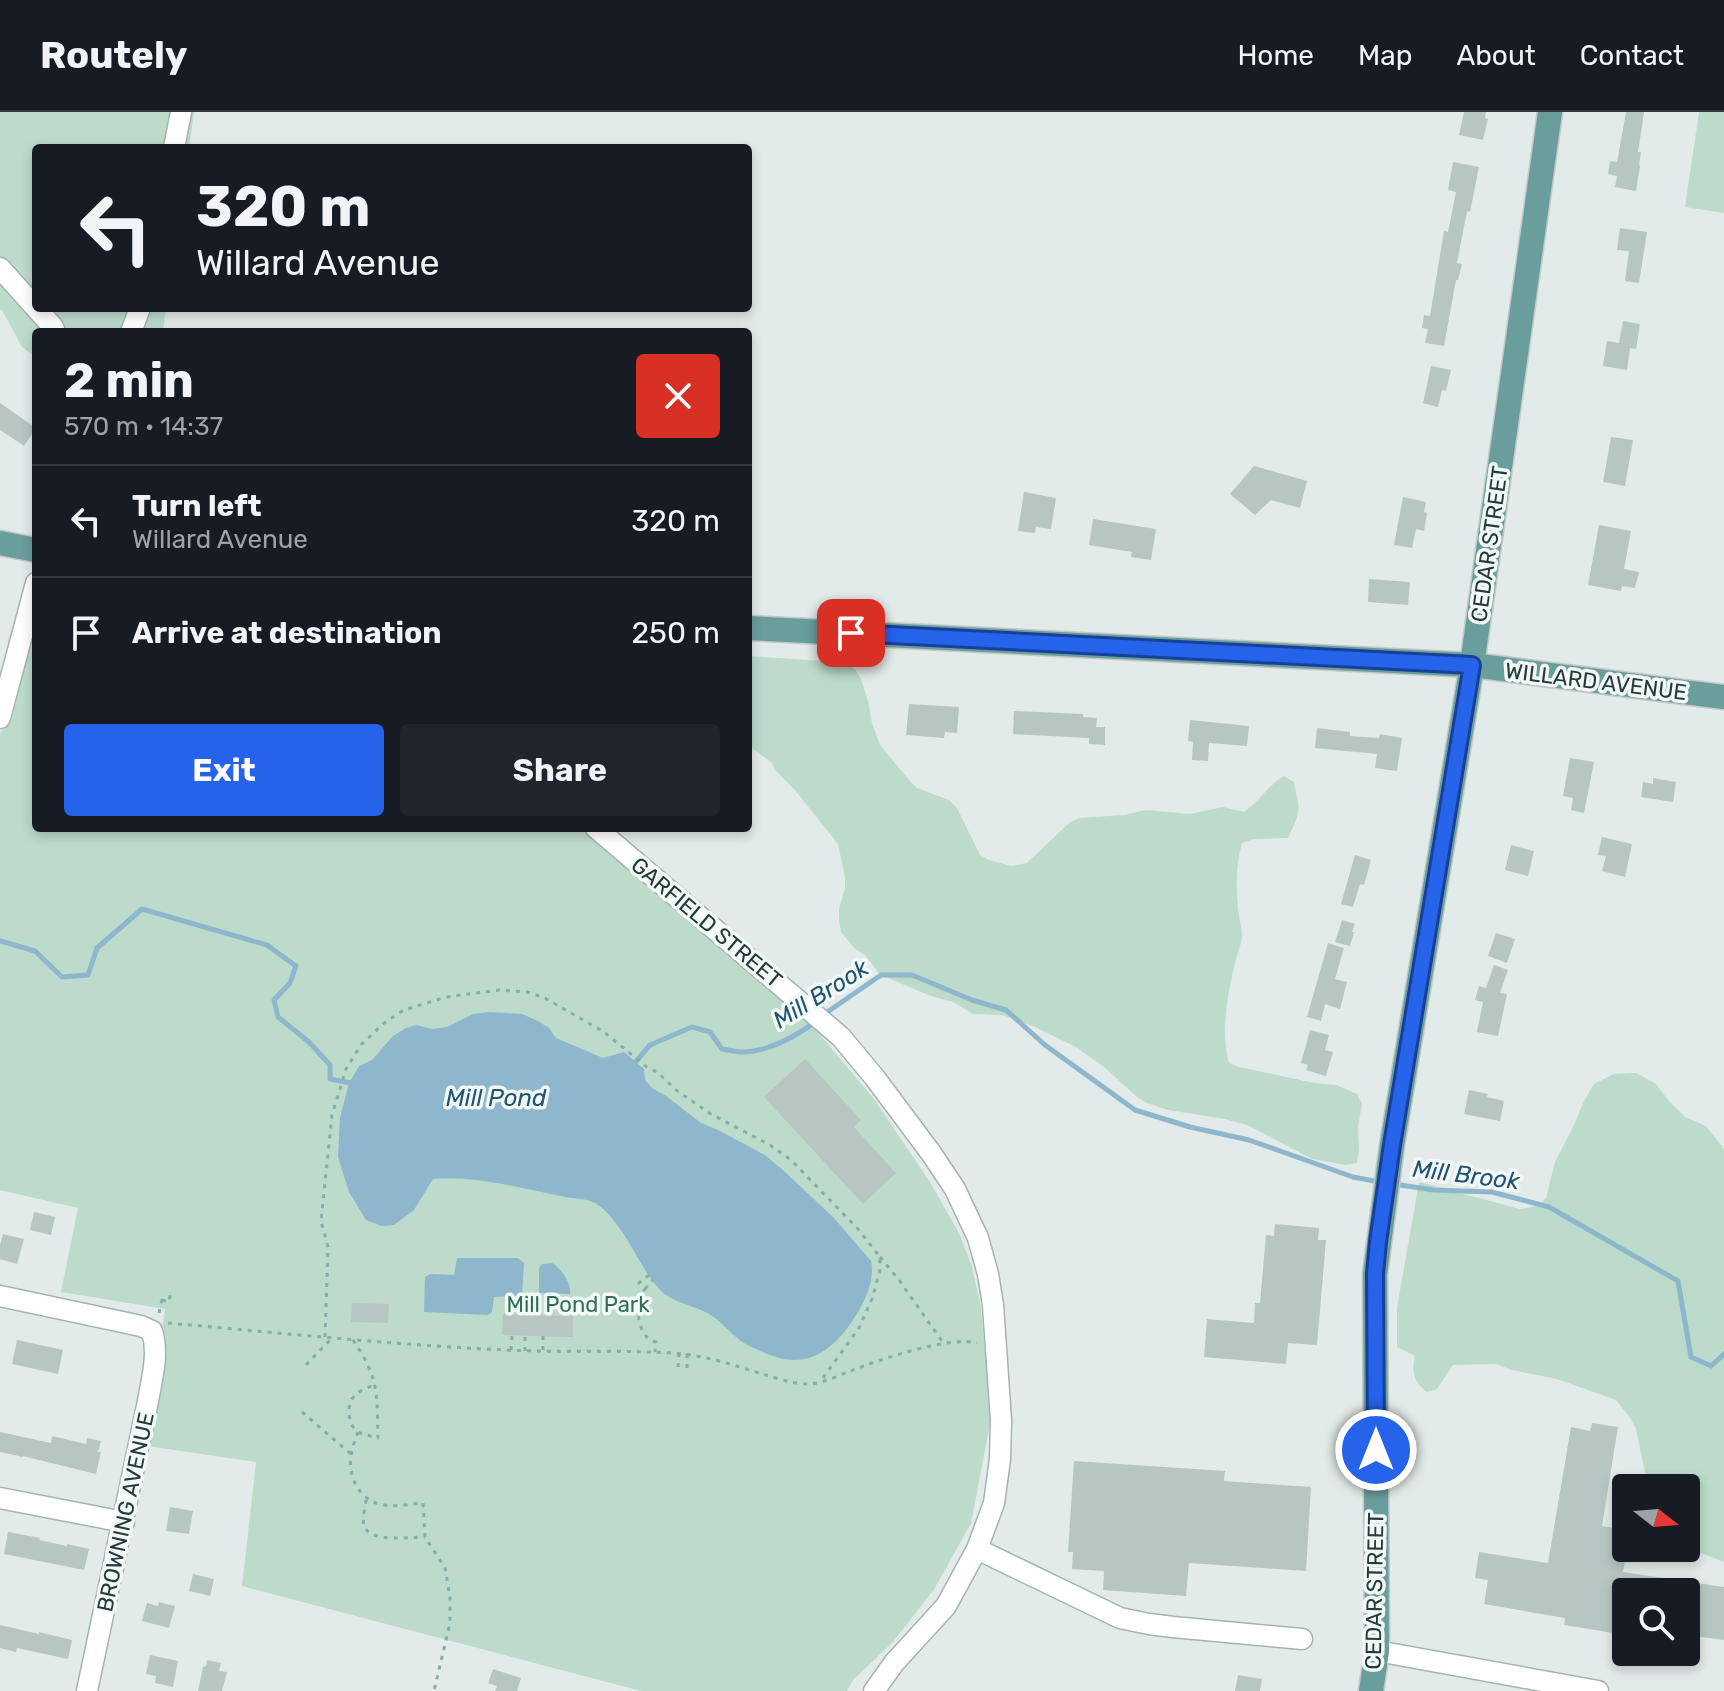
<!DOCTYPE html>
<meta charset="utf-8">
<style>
body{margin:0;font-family:Rubik,sans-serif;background:#20242c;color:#f1f3f6;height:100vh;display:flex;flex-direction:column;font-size:30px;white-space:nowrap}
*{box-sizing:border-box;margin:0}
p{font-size:26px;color:#9ea1a6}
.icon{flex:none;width:44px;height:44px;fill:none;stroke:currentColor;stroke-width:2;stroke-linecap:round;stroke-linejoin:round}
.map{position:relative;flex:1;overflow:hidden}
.drawer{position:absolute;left:32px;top:216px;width:720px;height:504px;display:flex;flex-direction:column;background:#171b24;border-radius:8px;box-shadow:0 4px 12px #0003}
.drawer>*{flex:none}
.hud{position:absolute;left:32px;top:32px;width:720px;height:168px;border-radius:8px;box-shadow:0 4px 12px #0003;background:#171b24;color:#f1f3f6;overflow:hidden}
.needle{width:52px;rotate:107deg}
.fabs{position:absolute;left:1612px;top:1362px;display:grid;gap:16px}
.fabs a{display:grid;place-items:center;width:88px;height:88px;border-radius:8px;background:#171b24;box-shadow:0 4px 12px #0003;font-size:40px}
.pin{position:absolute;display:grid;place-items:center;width:68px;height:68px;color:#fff;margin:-34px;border-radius:16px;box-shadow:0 4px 12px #0006}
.me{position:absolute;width:88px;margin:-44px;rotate:0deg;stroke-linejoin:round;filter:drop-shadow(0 0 6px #0008)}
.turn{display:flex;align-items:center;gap:28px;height:168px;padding:0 32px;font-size:36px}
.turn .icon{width:104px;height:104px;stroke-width:2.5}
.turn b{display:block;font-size:56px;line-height:68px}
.round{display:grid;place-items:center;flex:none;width:84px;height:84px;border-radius:8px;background:#20242c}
.head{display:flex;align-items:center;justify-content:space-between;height:136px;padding:0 32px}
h1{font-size:48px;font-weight:700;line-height:60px}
.primary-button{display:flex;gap:16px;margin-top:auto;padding:16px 32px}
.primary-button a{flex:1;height:92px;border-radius:8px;background:#2563eb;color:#fff;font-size:32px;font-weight:700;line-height:92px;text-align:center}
.primary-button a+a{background:#20242c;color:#f1f3f6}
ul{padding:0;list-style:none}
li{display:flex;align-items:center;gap:24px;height:112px;padding:0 32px;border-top:2px solid #363941}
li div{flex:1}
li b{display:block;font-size:30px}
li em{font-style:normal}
header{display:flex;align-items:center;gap:48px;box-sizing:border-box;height:112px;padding:0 40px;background:#171b24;border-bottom:2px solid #363941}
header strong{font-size:38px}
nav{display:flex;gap:44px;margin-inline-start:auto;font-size:28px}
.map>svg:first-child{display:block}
.green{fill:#bcdbcb}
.water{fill:#8eb6cd}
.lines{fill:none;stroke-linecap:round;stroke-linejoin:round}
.stream{stroke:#8eb6cd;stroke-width:5}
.building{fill:#b8c6c3}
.minor-casing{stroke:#a5b3b1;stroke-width:23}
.major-casing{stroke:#c1c8c8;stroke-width:27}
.path{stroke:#85ada9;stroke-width:3;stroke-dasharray:4 6;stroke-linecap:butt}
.minor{stroke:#fff;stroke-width:20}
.major{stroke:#6a9e9c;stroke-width:24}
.route-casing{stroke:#184099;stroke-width:20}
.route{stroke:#2563eb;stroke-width:14}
.labels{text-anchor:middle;stroke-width:7;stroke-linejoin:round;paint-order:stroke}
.street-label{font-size:22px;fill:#233b3a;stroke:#f2f8f6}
.park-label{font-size:22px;fill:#307056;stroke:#f2f8f6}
.water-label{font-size:24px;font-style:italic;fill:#215473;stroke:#f2f8f6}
</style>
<header>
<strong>Routely</strong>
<nav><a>Home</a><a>Map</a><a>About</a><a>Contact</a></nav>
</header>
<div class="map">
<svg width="1724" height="1579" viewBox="0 0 1724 1579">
<rect width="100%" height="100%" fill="#e2ebe9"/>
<path class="green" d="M 0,0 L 194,0 L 189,36 L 36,36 L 36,196 L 166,196 L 163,220 L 36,220 L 36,245 L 22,235 L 2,198 L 0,198 Z
M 1699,0 L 1724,0 L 1724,101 L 1685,95 Z
M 36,510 L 36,716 L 582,716 L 816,918 L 874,987 L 930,1070 L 960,1123 L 972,1155 L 981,1195 L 991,1307 L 971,1411 L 935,1476 L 893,1530 L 853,1568 L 847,1579 L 641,1579 L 242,1474 L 256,1350 L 147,1334 L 165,1197 L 61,1180 L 78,1096 L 0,1078 L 0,621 L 11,611 Z
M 748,544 L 824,549 L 845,552 L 855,557 L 861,567 L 868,589 L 872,611 L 880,633 L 909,668 L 917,676 L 949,688 L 957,696 L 980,743 L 989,748 L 1011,754 L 1027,751 L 1069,711 L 1079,706 L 1124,703 L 1146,698 L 1190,702 L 1223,695 L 1244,700 C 1259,690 1268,673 1284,664 L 1294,670 C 1295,677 1297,684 1298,691 C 1300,703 1293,715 1288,726 L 1254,727 L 1242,731 C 1235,755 1236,781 1239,805 C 1240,811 1242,817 1242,823 C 1242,831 1238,839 1236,847 C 1228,881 1220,917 1229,951 L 1239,955 L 1314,971 L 1336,973 L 1357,982 L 1362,992 L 1358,1015 L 1359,1039 L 1357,1051 L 1346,1053 L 1312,1047 L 1247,1013 L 1225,1007 L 1168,998 L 1147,991 L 1137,985 L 1104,955 L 1076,935 L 1035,915 L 1003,903 L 973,902 L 953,890 L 931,884 L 890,867 L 879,861 L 865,843 L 855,837 L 841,820 L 839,808 L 839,797 L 845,776 L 845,765 L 838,732 L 794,677 L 777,660 L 771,650 L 748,633 Z
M 1636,961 L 1655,971 L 1669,989 L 1685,1005 L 1706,1014 L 1724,1037 L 1724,1450 L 1693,1438 L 1686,1432 L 1686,1376 L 1653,1376 L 1645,1360 L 1636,1317 L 1629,1304 L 1616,1288 L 1557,1267 L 1512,1258 L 1496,1252 L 1453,1253 L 1437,1277 L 1427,1280 C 1414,1271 1411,1259 1415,1244 L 1397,1235 L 1397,1196 L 1419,1070 L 1520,1097 L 1538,1094 L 1546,1086 L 1555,1050 L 1575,1011 L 1583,991 L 1594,972 L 1614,962 Z"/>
<path class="water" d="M 490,900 L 522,902 L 538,909 L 549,916 L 556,926 L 603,946 L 624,940 L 644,957 L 645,968 L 652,976 L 666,984 L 701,1011 L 718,1018 L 765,1043 L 784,1059 L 833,1105 L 871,1149 C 876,1170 862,1195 851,1211 C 828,1244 801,1258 763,1240 C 756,1237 748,1234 741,1229 C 730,1221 721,1209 709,1202 C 694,1193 673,1191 660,1178 C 638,1154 623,1108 595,1091 C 586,1086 575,1087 565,1085 C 523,1077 476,1063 433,1067 L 414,1098 L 394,1113 L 382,1114 L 366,1108 L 349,1080 L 338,1045 L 340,1006 L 349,971 L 359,954 L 372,948 L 393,924 L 406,916 L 416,913 L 432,917 L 447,915 L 473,902 Z
M 457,1146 L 518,1146 L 524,1151 L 522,1184 L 494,1185 L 492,1200 L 488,1203 L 424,1200 L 425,1165 L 430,1162 L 454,1163 Z
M 552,1151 C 561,1156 572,1172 570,1182 L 539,1181 L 539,1156 L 542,1152 Z"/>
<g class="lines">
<path class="stream" d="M 0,829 L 35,839 L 62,865 L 88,863 L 97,836 L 142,797 L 267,833 L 296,854 L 290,871 L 274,888 L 278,905 L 309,930 L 330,953 L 330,967 L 356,972
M 823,903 L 881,863 L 912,863 L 972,888 L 1006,898 L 1045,933 L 1135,998 L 1190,1015 L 1249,1028 L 1353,1065 L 1380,1070
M 632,954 L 650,933 L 692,915 L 710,920 L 722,937 C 728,938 735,940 742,940 C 767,940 795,925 815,910
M 1394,1072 L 1433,1078 L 1492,1080 L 1549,1095 L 1678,1169 L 1691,1245 L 1711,1254 L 1724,1242"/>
</g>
<path class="building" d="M 1464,0 L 1486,0 L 1485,6 L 1488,7 L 1483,28 L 1459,23 Z
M 1626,0 L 1644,0 L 1638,40 L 1641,40 L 1639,53 L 1640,54 L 1636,79 L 1615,75 L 1617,64 L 1608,62 L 1610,49 L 1617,50 Z
M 1453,50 L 1479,55 L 1470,100 L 1467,99 L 1457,151 L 1462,152 L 1458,168 L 1456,168 L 1444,234 L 1425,231 L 1428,217 L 1422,216 L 1424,203 L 1430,204 L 1444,119 L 1448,120 L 1456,80 L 1448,78 Z
M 1620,116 L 1647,120 L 1639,171 L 1625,169 L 1629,139 L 1617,138 Z
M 1623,209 L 1640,212 L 1636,237 L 1630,236 L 1627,258 L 1603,254 L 1607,229 L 1619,231 Z
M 1431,254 L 1451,258 L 1446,279 L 1442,278 L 1438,295 L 1423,291 Z
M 0,291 L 36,316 L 24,334 L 0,318 Z
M 1611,325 L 1633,328 L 1625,374 L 1603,370 Z
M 1254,354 L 1307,369 L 1300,396 L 1271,388 L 1255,403 L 1230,382 Z
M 1024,380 L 1056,386 L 1051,417 L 1036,415 L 1035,421 L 1018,419 Z
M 1403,385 L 1426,390 L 1424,400 L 1427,401 L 1424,419 L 1416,417 L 1412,436 L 1394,433 Z
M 1093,407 L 1156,417 L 1151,448 L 1131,445 L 1132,440 L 1089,433 Z
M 1599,413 L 1631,419 L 1624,457 L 1639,460 L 1635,476 L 1622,474 L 1621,479 L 1588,473 Z
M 1369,467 L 1410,470 L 1408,493 L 1368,490 Z
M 909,592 L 959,595 L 957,621 L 945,620 L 944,626 L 906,623 Z
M 1014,599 L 1083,602 L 1083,605 L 1097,606 L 1096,615 L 1105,615 L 1105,633 L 1089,632 L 1089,626 L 1013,622 Z
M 1190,608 L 1249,614 L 1247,634 L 1209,631 L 1208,649 L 1192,648 L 1193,630 L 1188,629 Z
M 1317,616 L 1350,620 L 1350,624 L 1379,626 L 1380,622 L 1402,626 L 1397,659 L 1375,656 L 1377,642 L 1315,636 Z
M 1570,646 L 1594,650 L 1584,701 L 1571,698 L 1573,686 L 1563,684 Z
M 1653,666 L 1676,670 L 1673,690 L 1641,685 L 1643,670 L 1653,672 Z
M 1602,725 L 1632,732 L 1625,765 L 1602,759 L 1606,744 L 1598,743 Z
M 1511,733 L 1534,739 L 1528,764 L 1505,758 Z
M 1355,743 L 1371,748 L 1364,773 L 1360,772 L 1353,795 L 1341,792 Z
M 1342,808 L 1355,812 L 1352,820 L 1354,820 L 1350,834 L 1335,830 Z
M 1496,821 L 1515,827 L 1507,851 L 1488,844 Z
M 1328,831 L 1344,836 L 1335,867 L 1347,870 L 1340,897 L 1325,892 L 1321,909 L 1307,905 Z
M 1494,853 L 1508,858 L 1500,881 L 1507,882 L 1498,924 L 1477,920 L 1483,890 L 1475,888 L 1479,874 L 1486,876 Z
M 1310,918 L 1329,923 L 1325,938 L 1333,940 L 1326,964 L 1306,958 L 1308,953 L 1301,951 Z
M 805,947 L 861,1008 L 854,1015 L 896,1061 L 863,1092 L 764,985 Z
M 1469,978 L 1488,982 L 1487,985 L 1504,989 L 1500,1009 L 1464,1002 Z
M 34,1100 L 55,1105 L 51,1123 L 30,1118 Z
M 1275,1112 L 1319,1116 L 1318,1128 L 1326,1128 L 1317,1233 L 1288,1231 L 1286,1252 L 1204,1245 L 1207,1207 L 1254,1211 L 1255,1191 L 1260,1191 L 1266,1123 L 1274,1124 Z
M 3,1122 L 24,1127 L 17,1152 L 0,1147 L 0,1133 Z
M 352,1191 L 389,1192 L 388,1211 L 351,1210 Z
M 503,1202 L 573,1204 L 573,1225 L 502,1223 Z
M 17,1228 L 63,1238 L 58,1262 L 12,1252 Z
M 1592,1311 L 1618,1315 L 1602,1414 L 1626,1418 L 1627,1436 L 1623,1460 L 1724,1475 L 1724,1528 L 1686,1523 L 1686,1480 L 1626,1480 L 1626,1523 L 1564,1513 L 1565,1506 L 1484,1492 L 1488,1468 L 1475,1466 L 1479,1440 L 1548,1451 L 1571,1315 L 1590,1319 Z
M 0,1320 L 51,1331 L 52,1324 L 86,1332 L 87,1326 L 101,1329 L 98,1340 L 101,1340 L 96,1362 L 23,1344 L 23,1345 L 0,1340 Z
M 1074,1349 L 1225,1359 L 1224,1369 L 1311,1375 L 1306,1459 L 1189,1451 L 1186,1484 L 1103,1478 L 1104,1459 L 1072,1457 L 1073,1440 L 1068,1440 Z
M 170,1395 L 193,1399 L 189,1422 L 166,1419 Z
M 8,1420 L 40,1426 L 39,1428 L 67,1434 L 67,1432 L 89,1437 L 84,1458 L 4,1442 Z
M 193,1462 L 214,1467 L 210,1484 L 189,1479 Z
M 159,1490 L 175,1494 L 169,1516 L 142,1509 L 147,1491 L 158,1494 Z
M 0,1513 L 39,1522 L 39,1520 L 72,1528 L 68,1547 L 17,1536 L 16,1540 L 0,1536 Z
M 150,1543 L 178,1549 L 173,1575 L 155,1571 L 156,1564 L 146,1562 Z
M 207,1548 L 221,1551 L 219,1559 L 227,1560 L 222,1579 L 198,1579 L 203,1555 L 206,1554 Z
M 493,1557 L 521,1566 L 517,1579 L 495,1579 L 497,1574 L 488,1571 Z
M 1238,1563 L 1262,1567 L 1260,1579 L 1235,1579 Z"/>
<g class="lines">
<defs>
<path id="minor" d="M 174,36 L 181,0
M 0,156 L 53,215 L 55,220
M 131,220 L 140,196
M 0,606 L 36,471
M 596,716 L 841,925 L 875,966 L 931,1041 L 955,1077 L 978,1126 L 988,1162 L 993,1193 L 1001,1308 L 1000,1347 L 994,1391 L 977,1437 L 946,1494 L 894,1551 L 874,1579
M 0,1184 L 141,1214 L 152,1219 C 159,1242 152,1266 148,1289 L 87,1579
M 0,1386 L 124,1410
M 977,1437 L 1120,1506 L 1149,1512 L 1173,1515 L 1302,1527
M 1377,1539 L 1598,1579"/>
<path id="major" d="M 0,431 L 36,438
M 748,516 L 1472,553 L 1724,585
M 1371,1579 L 1377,1539 L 1375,1162 L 1392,1033 L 1472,553 L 1550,0"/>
</defs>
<use href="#minor" class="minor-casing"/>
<use href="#major" class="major-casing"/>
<path class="path" d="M 880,1145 L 899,1168 L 944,1232
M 649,1163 L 639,1171 L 645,1177 C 643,1179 639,1188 639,1190 C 636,1205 641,1227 656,1230 L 655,1240
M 645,1177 L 653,1168
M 162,1188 L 169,1190 L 171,1179
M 159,1201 L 162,1187
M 168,1211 C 281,1221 394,1233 507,1238 C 566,1241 625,1237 683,1242 C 711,1245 739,1255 766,1263 C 779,1267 794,1272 807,1272 C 823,1272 839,1263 853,1258 C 882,1247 948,1224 977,1231
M 543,1224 L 543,1239
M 325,1225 L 328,1135 L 321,1109 L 332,1003 L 346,957 L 361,933 L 384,911 L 404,898 L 446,885 L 499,878 L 527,880 L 545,886 L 604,920 L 648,956 L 657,960 L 676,978 L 709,1001 L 770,1033 L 791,1048 L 858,1117 L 880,1145 L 880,1158 L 872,1187 L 859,1216 L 820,1270
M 353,1228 C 359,1237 365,1246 369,1256 C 379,1277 377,1303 378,1326 C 372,1324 363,1323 358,1320 C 347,1312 346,1292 355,1283 C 360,1278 368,1276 374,1273
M 511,1238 L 512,1223
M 525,1239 L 525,1224
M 306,1253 L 331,1227
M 678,1255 L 679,1242
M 687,1256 L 687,1242
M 302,1300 L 351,1342
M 358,1320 C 355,1328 352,1336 351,1345 C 348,1367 361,1390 384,1393 C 396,1395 411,1392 423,1391 L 425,1425 L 445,1456 L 450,1485 L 450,1511 L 434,1579
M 366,1388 C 365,1396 362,1406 364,1414 C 370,1431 410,1425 425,1425"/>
<use href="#minor" class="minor"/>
<use href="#major" class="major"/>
</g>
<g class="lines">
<defs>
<path id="route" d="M 851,521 L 1472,553 L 1392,1033 L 1378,1130 L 1375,1162 L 1376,1338"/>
</defs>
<use href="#route" class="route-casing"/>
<use href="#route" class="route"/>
</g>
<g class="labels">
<g class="street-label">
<text transform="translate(1489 432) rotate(-82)" y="8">CEDAR STREET</text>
<text transform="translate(1596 569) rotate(7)" y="8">WILLARD AVENUE</text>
<text transform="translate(707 810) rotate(40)" y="8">GARFIELD STREET</text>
<text transform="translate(125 1400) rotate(-78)" y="8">BROWNING AVENUE</text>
<text transform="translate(1374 1479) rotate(-89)" y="8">CEDAR STREET</text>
</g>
<g class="park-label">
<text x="578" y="1200">Mill Pond Park</text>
</g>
<g class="water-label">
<text transform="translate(821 882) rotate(-32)" y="8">Mill Brook</text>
<text x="496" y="994">Mill Pond</text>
<text transform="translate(1466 1063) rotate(7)" y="8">Mill Brook</text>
</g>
</g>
</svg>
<div class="fabs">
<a><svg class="needle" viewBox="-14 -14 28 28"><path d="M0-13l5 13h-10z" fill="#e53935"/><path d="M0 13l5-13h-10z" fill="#9ea1a6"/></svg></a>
<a><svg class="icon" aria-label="search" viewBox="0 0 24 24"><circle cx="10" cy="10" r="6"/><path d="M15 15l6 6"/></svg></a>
</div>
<div class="pin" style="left:851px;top:521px;background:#d93025"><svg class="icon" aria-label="arrive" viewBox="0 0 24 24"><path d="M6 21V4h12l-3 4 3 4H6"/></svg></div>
<svg class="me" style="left:1376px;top:1338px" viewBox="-20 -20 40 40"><circle r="17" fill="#2563eb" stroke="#fff" stroke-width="3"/><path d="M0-11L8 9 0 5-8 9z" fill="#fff"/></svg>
<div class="hud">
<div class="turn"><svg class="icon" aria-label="left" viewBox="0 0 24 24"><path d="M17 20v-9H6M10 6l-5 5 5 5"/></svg><div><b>320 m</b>Willard Avenue</div></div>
</div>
<section class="drawer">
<div class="head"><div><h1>2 min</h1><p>570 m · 14:37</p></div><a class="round" style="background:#d93025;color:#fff"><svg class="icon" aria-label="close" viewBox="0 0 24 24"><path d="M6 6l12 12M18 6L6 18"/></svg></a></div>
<ul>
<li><svg class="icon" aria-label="left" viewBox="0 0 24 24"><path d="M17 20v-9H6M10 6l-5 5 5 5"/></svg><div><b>Turn left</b><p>Willard Avenue</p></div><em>320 m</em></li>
<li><svg class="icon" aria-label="arrive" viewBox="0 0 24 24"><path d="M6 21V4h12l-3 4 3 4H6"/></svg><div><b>Arrive at destination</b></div><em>250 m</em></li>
</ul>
<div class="primary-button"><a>Exit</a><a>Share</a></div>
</section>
</div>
